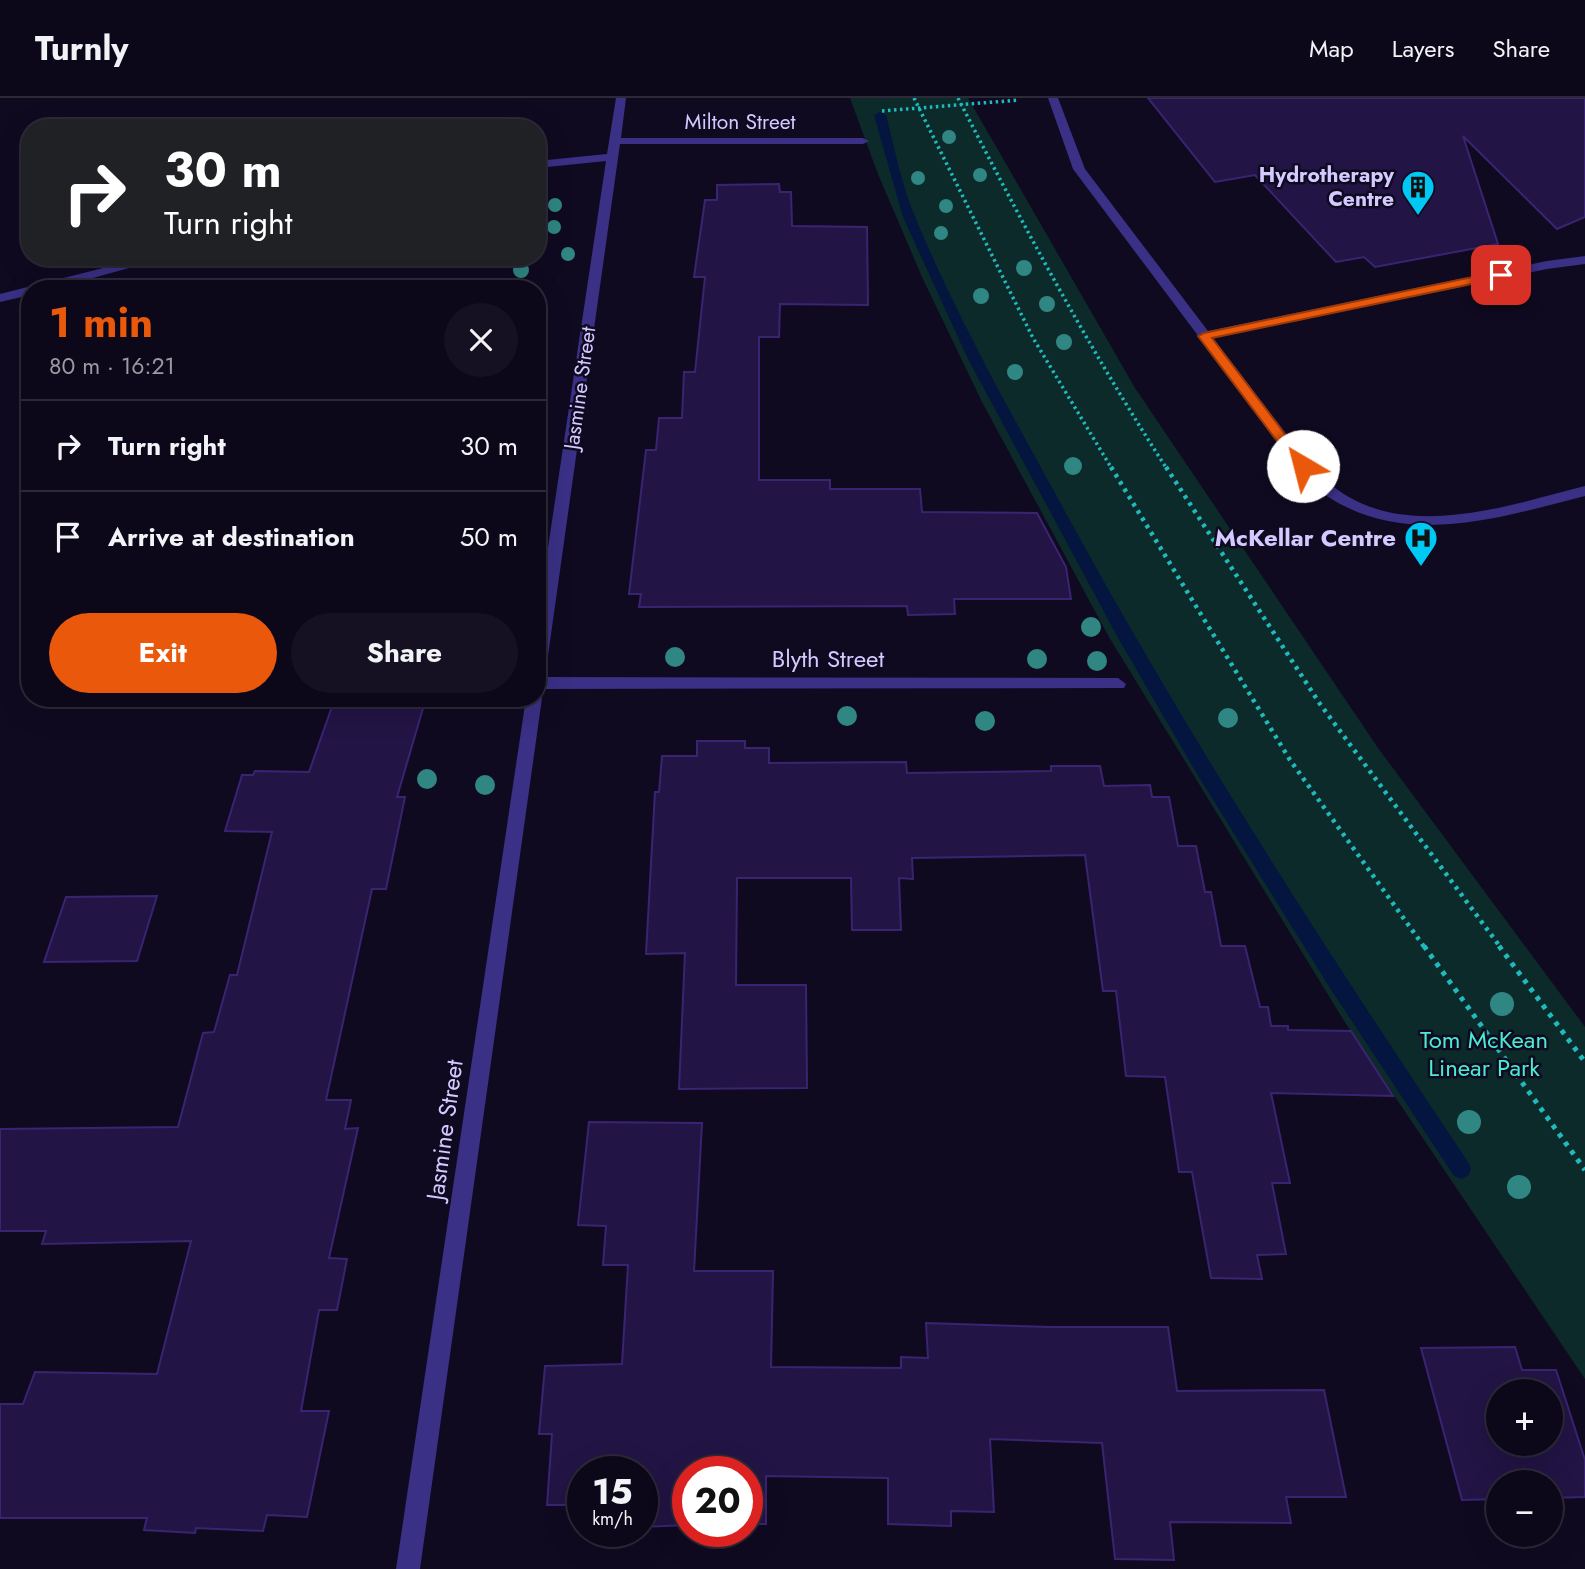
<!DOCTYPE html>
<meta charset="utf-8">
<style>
body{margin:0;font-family:Jost,sans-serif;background:#151122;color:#f1f3f6;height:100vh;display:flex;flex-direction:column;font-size:26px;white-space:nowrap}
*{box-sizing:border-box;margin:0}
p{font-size:23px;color:#9a9aa2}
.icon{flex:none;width:38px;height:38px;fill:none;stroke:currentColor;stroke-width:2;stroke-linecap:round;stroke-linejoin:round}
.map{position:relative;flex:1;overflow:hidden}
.sheet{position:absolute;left:21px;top:182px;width:525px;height:427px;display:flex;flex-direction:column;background:#0c0819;border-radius:28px;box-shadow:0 7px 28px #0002,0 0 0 2px #2c2938}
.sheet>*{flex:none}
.top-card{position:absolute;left:21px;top:21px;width:525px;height:147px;border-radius:28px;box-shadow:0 7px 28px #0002,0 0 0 2px #2c2938;background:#202124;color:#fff;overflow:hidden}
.buttons{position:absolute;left:1486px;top:1281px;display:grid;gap:14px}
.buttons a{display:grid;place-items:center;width:77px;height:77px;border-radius:50%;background:#0c0819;box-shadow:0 7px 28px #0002,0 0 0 2px #2c2938;font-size:35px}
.speed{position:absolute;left:567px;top:1358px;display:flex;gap:14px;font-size:35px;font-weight:700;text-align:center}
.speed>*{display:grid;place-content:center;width:91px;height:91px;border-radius:50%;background:#0c0819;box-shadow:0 7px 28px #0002,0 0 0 2px #2c2938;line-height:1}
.speed small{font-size:18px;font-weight:400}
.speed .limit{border:10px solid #d22;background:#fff;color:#111}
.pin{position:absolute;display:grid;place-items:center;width:60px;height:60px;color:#fff;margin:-30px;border-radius:14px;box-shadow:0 4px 10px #0006}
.me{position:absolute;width:77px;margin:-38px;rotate:323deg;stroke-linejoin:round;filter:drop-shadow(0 0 5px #0008)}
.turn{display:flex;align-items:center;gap:24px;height:147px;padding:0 28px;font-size:32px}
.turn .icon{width:91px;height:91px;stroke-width:2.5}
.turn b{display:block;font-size:49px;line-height:60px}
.round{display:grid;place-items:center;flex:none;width:74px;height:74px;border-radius:37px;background:#151122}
.summary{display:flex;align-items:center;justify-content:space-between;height:119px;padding:0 28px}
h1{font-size:42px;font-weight:700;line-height:52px;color:#ea580c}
.cta{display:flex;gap:14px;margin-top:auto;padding:14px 28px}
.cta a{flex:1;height:80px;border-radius:42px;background:#ea580c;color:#fff;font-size:28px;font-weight:700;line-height:80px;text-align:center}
.cta a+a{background:#151122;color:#f1f3f6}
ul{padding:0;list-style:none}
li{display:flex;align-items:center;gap:21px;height:91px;padding:0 28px;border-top:2px solid #2c2938}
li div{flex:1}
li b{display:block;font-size:26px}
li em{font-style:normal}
header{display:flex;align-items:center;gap:42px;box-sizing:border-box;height:98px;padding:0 35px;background:#0c0819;border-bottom:2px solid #2c2938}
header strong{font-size:33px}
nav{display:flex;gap:38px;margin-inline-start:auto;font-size:24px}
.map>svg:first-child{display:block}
.green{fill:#0d2a2b}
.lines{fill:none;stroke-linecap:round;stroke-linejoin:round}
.stream{fill:#041540;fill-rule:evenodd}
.building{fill:#221444;stroke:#3a2472;stroke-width:2;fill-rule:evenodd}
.path-far2{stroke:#20b9bd;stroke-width:3.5;stroke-dasharray:2.5 3.5;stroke-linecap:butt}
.path-far1{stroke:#20b9bd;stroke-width:4.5;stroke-dasharray:3.5 5;stroke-linecap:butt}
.path{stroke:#20b9bd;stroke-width:5;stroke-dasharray:4.5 6;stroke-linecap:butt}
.minor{fill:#3a3085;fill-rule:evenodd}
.tree{fill:#2f8682}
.route{fill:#ea580c;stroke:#983908;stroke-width:2}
.labels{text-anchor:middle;stroke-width:5;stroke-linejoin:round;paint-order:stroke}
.far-street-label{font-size:21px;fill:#d4caff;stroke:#100a21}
.far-poi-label{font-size:21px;font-weight:bold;fill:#d4caff;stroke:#100a21;text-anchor:end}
.poi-label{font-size:24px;font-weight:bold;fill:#d4caff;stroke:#100a21;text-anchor:end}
.street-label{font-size:24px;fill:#d4caff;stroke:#100a21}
.park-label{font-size:24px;fill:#49ecd1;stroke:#100a21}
</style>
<header>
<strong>Turnly</strong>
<nav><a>Map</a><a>Layers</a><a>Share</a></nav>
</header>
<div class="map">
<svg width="1585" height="1471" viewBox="0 0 1585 1471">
<rect width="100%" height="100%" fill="#100a21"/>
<path class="green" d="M 850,0 L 968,0 L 1135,290 L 1378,650 L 1585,929 L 1585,1281 L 1346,926 L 1109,539 L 982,304 L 922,179 L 878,76 Z"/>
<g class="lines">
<path class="stream" d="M 880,14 L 886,17 C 895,51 902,89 916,121 C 959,224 1014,320 1067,417 C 1189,641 1327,853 1468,1064 L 1471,1071 L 1468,1078 L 1461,1081 L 1454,1078 L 1328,887 L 1194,671 L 1117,538 L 968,261 L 903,119 L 874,17 Z"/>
</g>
<path class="building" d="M 1148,0 L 1585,0 L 1585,119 L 1557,131 L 1463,38 L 1498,146 L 1375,169 L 1364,159 L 1336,164 L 1255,77 L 1215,84 Z
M 779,86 L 780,94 L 791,94 L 792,128 L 867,129 L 868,207 L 780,206 L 779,239 L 759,239 L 759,382 L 830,382 L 830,391 L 920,391 L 922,414 L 1037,415 L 1066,469 L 1071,501 L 954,501 L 955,516 L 908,517 L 907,508 L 639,509 L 641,496 L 629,496 L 646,352 L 656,352 L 659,320 L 682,320 L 684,274 L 695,274 L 705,179 L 694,179 L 705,102 L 717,102 L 717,87 Z
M 335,600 L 426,600 L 397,699 L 405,699 L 386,791 L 372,791 L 326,1002 L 351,1002 L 345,1031 L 358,1030 L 329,1160 L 347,1161 L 337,1212 L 319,1212 L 301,1313 L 329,1313 L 307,1419 L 267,1417 L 263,1433 L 196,1430 L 195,1435 L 144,1432 L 147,1420 L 0,1420 L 0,1306 L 23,1306 L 35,1274 L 157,1276 L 191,1143 L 42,1146 L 46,1133 L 0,1133 L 0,1031 L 178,1029 L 203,935 L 214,934 L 230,877 L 237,877 L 272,734 L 225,733 L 242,677 L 253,677 L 255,673 L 309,674 Z
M 697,643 L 745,643 L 745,650 L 769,650 L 769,665 L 906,664 L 907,675 L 1051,673 L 1051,668 L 1100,668 L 1104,688 L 1150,687 L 1152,699 L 1169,699 L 1178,748 L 1196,748 L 1205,794 L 1211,794 L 1221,848 L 1245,848 L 1260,909 L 1268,909 L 1271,928 L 1288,928 L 1288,932 L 1351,933 L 1393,998 L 1271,995 L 1290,1085 L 1272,1085 L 1286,1156 L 1257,1157 L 1262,1181 L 1211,1180 L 1192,1074 L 1179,1074 L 1165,979 L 1126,978 L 1116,893 L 1103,893 L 1085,757 L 912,760 L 913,781 L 899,780 L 901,832 L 852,832 L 851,780 L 737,780 L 736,887 L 806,887 L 807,990 L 679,991 L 685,855 L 646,856 L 655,694 L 659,694 L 662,658 L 697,658 Z
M 157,798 L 137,863 L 44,864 L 66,799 Z
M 589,1024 L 702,1025 L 694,1173 L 773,1173 L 771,1269 L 901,1270 L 901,1259 L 928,1260 L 926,1225 L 1050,1229 L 1168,1229 L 1177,1293 L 1324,1292 L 1346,1399 L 1286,1399 L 1291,1425 L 1170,1424 L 1174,1462 L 1115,1461 L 1102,1345 L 990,1341 L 994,1414 L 951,1413 L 951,1428 L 888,1426 L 888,1380 L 766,1378 L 766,1426 L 747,1426 L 747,1374 L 688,1374 L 687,1427 L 642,1429 L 642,1374 L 583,1374 L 583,1407 L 547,1407 L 552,1336 L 539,1336 L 545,1268 L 622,1266 L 628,1167 L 603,1167 L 606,1128 L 578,1127 Z
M 1515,1249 L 1522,1272 L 1556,1272 L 1585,1362 L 1585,1399 L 1550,1400 L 1550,1384 L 1498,1384 L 1498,1401 L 1462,1402 L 1421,1250 ZM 1498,1293 L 1550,1293 L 1550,1346 L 1498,1346 Z"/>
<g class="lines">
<path class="path-far2" d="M 914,0 L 1033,240 L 1112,371
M 958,0 C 1023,127 1089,251 1167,371
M 882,13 L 1019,2"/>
<path class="path-far1" d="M 1111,369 L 1290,662 L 1425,850
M 1166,369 L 1320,606 L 1501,850"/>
<path class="path" d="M 1424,848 L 1585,1072
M 1499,848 L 1585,964"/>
<path class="minor" d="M 616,0 L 626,0 L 621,40 L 863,40 L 869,43 L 863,46 L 620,46 L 545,579 L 1118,580 L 1126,586 L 1124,590 L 537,591 L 537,523 L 606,63 L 537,70 L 537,63 L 607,56 Z
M 1048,0 L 1058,0 L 1085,71 L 1208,233 L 1547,163 L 1585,158 L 1585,166 L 1547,171 L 1213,240 C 1235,268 1256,297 1278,325 C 1296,349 1313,374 1338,392 C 1409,443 1509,407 1585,388 L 1585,398 C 1502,419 1409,450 1330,400 C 1318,393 1308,381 1298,371 L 1073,71 Z
M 147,159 L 169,159 L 53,191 L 30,191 L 30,197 L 0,204 L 0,196 Z
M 537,595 L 542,600 L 420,1471 L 396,1471 L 526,600 L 537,600 Z"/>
</g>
<g class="tree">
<circle cx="949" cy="39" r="7"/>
<circle cx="980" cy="77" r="7"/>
<circle cx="918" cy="80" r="7"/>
<circle cx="555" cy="107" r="7"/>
<circle cx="946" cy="108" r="7"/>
<circle cx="554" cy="129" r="7"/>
<circle cx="941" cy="135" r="7"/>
<circle cx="568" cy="156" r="7"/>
<circle cx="1024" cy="170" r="8"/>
<circle cx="521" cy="172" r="8"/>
<circle cx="981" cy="198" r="8"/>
<circle cx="1047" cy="206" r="8"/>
<circle cx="1064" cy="244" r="8"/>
<circle cx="1015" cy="274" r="8"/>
<circle cx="1073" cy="368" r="9"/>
<circle cx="1091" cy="529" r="10"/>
<circle cx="675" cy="559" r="10"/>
<circle cx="1037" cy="561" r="10"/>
<circle cx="1097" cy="563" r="10"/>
<circle cx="847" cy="618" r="10"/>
<circle cx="1228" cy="620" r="10"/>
<circle cx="985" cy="623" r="10"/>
<circle cx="427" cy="681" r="10"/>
<circle cx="485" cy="687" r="10"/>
<circle cx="1502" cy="906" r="12"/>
<circle cx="1469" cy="1024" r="12"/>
<circle cx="1519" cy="1089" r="12"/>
</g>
<path class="route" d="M 1501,173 L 1507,177 L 1505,179 L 1212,240 L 1307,365 L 1307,371 L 1298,371 L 1198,238 L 1204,235 Z"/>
<defs>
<symbol id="building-pin" viewBox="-11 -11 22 30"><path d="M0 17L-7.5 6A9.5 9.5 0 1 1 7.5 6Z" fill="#00c8f5" stroke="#100a21"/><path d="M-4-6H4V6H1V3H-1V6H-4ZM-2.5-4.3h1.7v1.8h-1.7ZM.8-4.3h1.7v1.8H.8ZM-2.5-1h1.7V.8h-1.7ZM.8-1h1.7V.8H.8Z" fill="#111"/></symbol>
<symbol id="hospital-pin" viewBox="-11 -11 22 30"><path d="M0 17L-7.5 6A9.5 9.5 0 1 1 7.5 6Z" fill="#00c8f5" stroke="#100a21"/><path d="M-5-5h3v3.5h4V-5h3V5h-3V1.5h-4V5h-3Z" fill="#111"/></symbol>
</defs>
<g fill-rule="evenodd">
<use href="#building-pin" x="1399" y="70" width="38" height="52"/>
<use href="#hospital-pin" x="1402" y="421" width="38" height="52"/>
</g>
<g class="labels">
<g class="far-street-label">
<text x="740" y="31">Milton Street</text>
<text transform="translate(580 290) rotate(-82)" y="7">Jasmine Street</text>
</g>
<g class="far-poi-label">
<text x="1394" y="84">Hydrotherapy<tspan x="1394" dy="24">Centre</tspan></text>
</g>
<g class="poi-label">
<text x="1396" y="448">McKellar Centre</text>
</g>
<g class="street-label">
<text x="828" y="569">Blyth Street</text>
<text transform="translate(445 1032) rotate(-82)" y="8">Jasmine Street</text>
</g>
<g class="park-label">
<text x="1484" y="950">Tom McKean<tspan x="1484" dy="28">Linear Park</tspan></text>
</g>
</g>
</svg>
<div class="buttons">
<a>+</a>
<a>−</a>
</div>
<div class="speed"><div>15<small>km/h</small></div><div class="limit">20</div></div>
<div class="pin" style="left:1501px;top:177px;background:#d93025"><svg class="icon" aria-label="arrive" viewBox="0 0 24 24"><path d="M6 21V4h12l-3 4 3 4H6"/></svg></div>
<svg class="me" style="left:1303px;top:368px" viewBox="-20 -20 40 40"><circle r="19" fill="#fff"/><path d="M0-13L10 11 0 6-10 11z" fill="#ea580c"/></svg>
<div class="top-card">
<div class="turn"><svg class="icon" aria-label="right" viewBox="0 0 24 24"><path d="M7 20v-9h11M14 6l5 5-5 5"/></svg><div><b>30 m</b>Turn right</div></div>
</div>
<section class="sheet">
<div class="summary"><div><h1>1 min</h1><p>80 m · 16:21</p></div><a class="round"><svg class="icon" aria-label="close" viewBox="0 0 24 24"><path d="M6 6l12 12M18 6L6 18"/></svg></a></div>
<ul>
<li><svg class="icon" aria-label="right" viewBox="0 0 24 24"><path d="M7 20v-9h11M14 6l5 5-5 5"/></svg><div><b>Turn right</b></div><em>30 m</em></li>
<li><svg class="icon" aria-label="arrive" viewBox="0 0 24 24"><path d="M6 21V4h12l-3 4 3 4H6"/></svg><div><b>Arrive at destination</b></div><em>50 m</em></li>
</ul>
<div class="cta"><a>Exit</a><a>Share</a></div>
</section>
</div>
